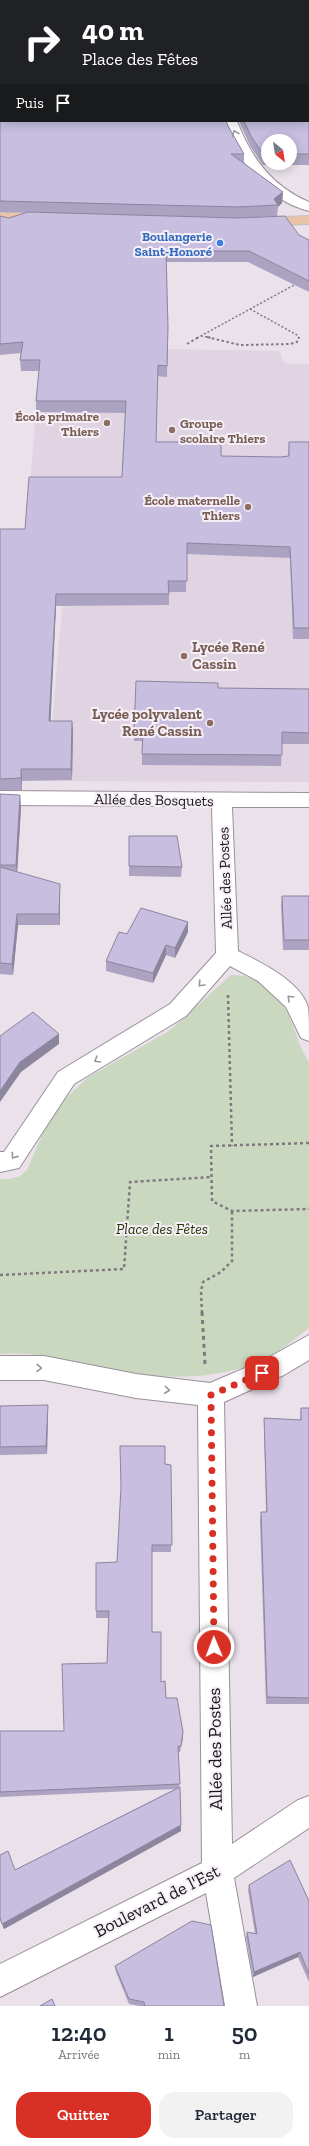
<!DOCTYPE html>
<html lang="fr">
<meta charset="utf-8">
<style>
body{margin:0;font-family:"Zilla Slab",serif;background:#f2f2f3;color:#1f2937;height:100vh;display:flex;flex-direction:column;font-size:15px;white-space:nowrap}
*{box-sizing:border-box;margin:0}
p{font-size:13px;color:#747a83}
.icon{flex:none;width:22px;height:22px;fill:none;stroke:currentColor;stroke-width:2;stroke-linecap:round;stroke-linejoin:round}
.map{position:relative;height:2006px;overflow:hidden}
.panel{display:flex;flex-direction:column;background:#fff;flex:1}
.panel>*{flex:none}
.top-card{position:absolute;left:0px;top:0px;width:309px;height:122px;box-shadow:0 2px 10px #0003;background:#202124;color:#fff;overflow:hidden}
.needle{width:26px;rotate:150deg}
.controls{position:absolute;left:261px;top:134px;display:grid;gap:8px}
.controls a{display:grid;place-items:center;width:36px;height:36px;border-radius:50%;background:#fff;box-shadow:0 2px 10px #0003;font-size:20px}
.pin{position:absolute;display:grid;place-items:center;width:34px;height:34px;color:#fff;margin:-17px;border-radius:8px;box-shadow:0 2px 6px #0006}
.me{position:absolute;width:44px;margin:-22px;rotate:359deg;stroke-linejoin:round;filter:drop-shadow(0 0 3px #0008)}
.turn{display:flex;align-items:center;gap:14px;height:84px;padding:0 16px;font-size:18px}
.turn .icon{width:52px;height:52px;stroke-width:2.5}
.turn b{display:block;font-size:28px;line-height:34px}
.then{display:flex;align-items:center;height:38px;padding:0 16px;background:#0003;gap:8px;font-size:15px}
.eta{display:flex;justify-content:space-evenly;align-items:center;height:68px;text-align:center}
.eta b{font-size:24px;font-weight:600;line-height:28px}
.action{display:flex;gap:8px;margin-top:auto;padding:8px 16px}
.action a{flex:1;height:46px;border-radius:16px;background:#d93025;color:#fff;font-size:16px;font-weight:600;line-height:46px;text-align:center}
.action a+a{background:#f2f2f3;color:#1f2937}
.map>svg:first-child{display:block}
.built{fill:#e0d3e2}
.green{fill:#cbd8c0}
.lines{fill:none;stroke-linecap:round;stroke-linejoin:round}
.minor-casing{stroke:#999199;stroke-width:2}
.major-casing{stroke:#c3c2c3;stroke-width:2}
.path-far3{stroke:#7f797f;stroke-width:1.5;stroke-dasharray:2 2;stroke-linecap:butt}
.path-far2{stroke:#7f797f;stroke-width:2;stroke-dasharray:2.5 2.5;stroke-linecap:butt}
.path-far1{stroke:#7f797f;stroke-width:2.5;stroke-dasharray:3 3;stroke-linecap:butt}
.path{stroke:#7f797f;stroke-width:3;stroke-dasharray:4 4;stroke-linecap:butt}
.minor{fill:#fff;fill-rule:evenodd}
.major{fill:#ebc4a8;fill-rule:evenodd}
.wall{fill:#aba3c1;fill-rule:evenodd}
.shaded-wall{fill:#8b859d}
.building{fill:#c7bee0;stroke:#8b859d}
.oneway{stroke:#979698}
.route{stroke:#d93025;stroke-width:7;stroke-dasharray:0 12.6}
.shop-dot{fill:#3f7fe0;stroke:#f7eff8;stroke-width:1.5}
.education-dot{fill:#8d6e63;stroke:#f7eff8;stroke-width:1.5}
.labels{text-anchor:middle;stroke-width:4;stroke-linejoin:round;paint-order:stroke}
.far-shop-label{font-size:13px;font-weight:bold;fill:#366cbe;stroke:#f7eff8;text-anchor:end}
.far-education-label{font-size:13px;font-weight:bold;fill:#785e54;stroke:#f7eff8;text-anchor:end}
.education-label{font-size:15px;font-weight:bold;fill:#785e54;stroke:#f7eff8;text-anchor:start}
.street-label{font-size:15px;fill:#181619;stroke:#f7eff8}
.park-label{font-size:15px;font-style:italic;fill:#243905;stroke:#f7eff8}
.near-street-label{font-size:18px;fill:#181619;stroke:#f7eff8}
</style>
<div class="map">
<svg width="309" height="2006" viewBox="0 0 309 2006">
<rect width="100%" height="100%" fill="#eae1ea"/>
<path class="built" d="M 158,349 L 280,351 L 283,362 L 289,364 L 309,364 L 309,782 L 47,781 L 69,530 L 26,530 L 40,371 Z"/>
<path class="green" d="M 231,975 C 246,975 253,978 265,986 C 296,1010 290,1033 309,1062 L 309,1328 C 296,1338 282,1350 267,1358 C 213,1384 153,1379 96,1367 C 65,1360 33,1351 0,1354 L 0,1179 L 10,1179 L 20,1176 L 27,1170 L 48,1121 L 65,1099 L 87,1078 L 169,1031 Z"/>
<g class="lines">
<defs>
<path id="minor" d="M 223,121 L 237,121 C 251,158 272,186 309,202 L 309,211 C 265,200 239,161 223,121 Z
M 0,791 L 309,793 L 309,807 L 232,807 L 238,951 C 260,962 300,981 308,1007 C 309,1016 309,1031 309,1041 L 301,1038 L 286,1007 L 258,981 L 230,966 L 186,1016 L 74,1084 L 19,1168 L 0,1172 L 0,1152 L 4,1152 L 58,1072 L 170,1004 L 216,953 L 212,806 L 0,805 Z
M 309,1335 L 309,1360 L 284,1375 L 224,1402 L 232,1844 L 298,1800 L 309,1796 L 309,1828 L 234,1878 L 257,2006 L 225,2006 L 206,1893 L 0,1997 L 0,1964 L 202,1863 L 198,1405 L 136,1398 L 44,1380 L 0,1380 L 0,1356 L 44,1356 L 136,1374 L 210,1383 L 266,1359 Z"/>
<path id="major" d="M 0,213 L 42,213 L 47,214 L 49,217 L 47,220 L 42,221 L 0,221 Z
M 309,216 L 309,224 L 258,226 L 253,225 L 251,222 L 253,219 L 258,218 Z"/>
</defs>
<use href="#minor" class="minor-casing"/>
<use href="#major" class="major-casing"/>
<path class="path-far3" d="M 250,309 L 297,335 L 299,338
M 201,336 L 212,338
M 197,338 L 296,284"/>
<path class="path-far2" d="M 207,337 L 240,345 L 290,344 L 297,342 L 299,337
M 187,344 L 199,337"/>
<path class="path-far1" d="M 228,995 L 232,1146
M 309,1143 L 211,1146 L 212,1201 L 232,1211 L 309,1209
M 0,1275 L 124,1269 L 130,1182 L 212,1177
M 202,1313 L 201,1291 L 203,1282 L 221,1272 L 232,1261 L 232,1211"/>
<path class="path" d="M 202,1312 L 205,1364"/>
<use href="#minor" class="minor"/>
<use href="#major" class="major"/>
</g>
<path class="wall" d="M 309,0 L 309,165 L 263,165 L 250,146 L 239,121 L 308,121 ZM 268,141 L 290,141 L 290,163 L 268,163 Z
M 0,56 L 1,56 L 1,121 L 228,126 L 244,154 L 244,163 L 283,192 L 282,203 L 278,207 L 277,216 L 238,218 L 0,212 Z
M 0,216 L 9,218 L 299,235 L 309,240 L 309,292 L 248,262 L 166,262 L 168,327 L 167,377 L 157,376 L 156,442 L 221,456 L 280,457 L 288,456 L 289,442 L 309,442 L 309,639 L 293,639 L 290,558 L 187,554 L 186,592 L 169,592 L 169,605 L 56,606 L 50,721 L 72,721 L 73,733 L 72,780 L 22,781 L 22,790 L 0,790 L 0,529 L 25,529 L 122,477 L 125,413 L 36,412 L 36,401 L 39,371 L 21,371 L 20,360 L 21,353 L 0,355 Z
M 218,688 L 309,689 L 309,744 L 282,744 L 281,766 L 142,765 L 142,741 L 134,741 L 134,730 Z
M 0,794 L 21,807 L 17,872 L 60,895 L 60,925 L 18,925 L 13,975 L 0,974 Z
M 129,836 L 182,867 L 181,877 L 129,876 Z
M 282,896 L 309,896 L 309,950 L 283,950 L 281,906 Z
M 188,922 L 188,932 L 175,958 L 166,955 L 153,983 L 106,971 L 106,961 L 127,934 Z
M 0,1406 L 48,1413 L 47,1454 L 0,1455 Z
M 301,1408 L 309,1408 L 309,1704 L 266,1704 L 260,1520 L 261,1512 L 266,1512 L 264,1426 L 264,1418 L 300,1420 Z
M 165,1464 L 171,1465 L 171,1552 L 152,1552 L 152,1632 L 161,1682 L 166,1698 L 183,1732 L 180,1752 L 178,1752 L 181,1831 L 4,1929 L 0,1919 L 0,1855 L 15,1870 L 175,1789 L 0,1797 L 0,1731 L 64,1731 L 107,1663 L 109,1618 L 96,1618 L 96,1611 L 117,1562 Z
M 249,1885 L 309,1901 L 309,1982 L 298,1957 L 253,1977 L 246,1937 L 247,1932 L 255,1934 L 248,1890 Z
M 115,1966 L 224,2006 L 140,2006 L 129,2004 L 116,1972 Z"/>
<path class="shaded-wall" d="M 0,71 L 1,82 L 0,82 Z
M 309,73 L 309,84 L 308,84 L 308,74 Z
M 283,192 L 282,203 L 278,207 L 278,205 L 274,199 Z
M 56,594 L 56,606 L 50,733 L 49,721 Z
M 72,721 L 73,733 L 72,780 L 71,769 Z
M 21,769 L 22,781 L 22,790 L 21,778 Z
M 20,795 L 21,807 L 17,876 L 16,865 Z
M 60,884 L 60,925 L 59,914 Z
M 17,914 L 18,925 L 13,975 L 12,964 Z
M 188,922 L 188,932 L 175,958 L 175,948 Z
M 166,945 L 166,955 L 153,983 L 153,973 Z
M 59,1034 L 59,1044 L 21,1072 L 0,1102 L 0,1091 L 20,1062 Z
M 48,1405 L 48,1413 L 47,1454 L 46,1446 Z
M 183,1732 L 183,1738 L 180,1752 L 181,1746 Z
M 181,1825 L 181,1831 L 4,1929 L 2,1924 Z
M 300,1952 L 298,1957 L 253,1977 L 254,1972 Z"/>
<path class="building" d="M 128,0 L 309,0 L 309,73 L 308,74 L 308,1 L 128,1 Z
M 0,56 L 1,56 L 1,75 L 0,71 Z
M 0,81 L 1,81 L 1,121 L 226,121 L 228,126 L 244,154 L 231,154 L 283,192 L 274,199 L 278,205 L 238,207 L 0,201 Z
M 308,83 L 309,83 L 309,154 L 290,154 L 290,141 L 268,141 L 268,154 L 263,154 L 251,136 L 244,121 L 308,121 Z
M 28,212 L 238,218 L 285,216 L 299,235 L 309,240 L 309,281 L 249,251 L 166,251 L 168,327 L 167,366 L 158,365 L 156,442 L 221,442 L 221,456 L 280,457 L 289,456 L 289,442 L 309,442 L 309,628 L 294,628 L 290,547 L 187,543 L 187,581 L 168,581 L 169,594 L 56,594 L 49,721 L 72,721 L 71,769 L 21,769 L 21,778 L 0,779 L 0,529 L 25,529 L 29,477 L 122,477 L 126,401 L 36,401 L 40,360 L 20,360 L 23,342 L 0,344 L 0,216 L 9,218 Z
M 136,681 L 218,683 L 218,688 L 309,689 L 309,733 L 282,732 L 282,755 L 142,754 L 143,730 L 134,730 Z
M 0,794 L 20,795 L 16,865 L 0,865 Z
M 129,836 L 177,836 L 182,867 L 129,866 Z
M 0,867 L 60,884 L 59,914 L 17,914 L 12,964 L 0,963 Z
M 282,896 L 309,896 L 309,940 L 284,940 Z
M 141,908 L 188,922 L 175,948 L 166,945 L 153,973 L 106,961 L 119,932 L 127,934 Z
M 33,1012 L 59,1034 L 20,1062 L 0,1091 L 0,1036 Z
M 48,1405 L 46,1446 L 0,1447 L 0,1406 Z
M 301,1408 L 309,1408 L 309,1698 L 267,1697 L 261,1512 L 267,1512 L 264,1418 L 301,1420 Z
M 120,1446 L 165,1446 L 165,1464 L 171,1465 L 172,1545 L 152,1545 L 152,1632 L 161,1632 L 161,1682 L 165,1681 L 166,1698 L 177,1698 L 183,1732 L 181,1746 L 178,1746 L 180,1784 L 0,1792 L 0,1731 L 64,1731 L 62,1664 L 107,1663 L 109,1611 L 96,1611 L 96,1563 L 117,1562 L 121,1487 Z
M 180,1787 L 181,1825 L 2,1924 L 0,1918 L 0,1855 L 8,1851 L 15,1870 Z
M 290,1860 L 309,1901 L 309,1974 L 300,1952 L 254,1972 L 247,1932 L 257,1934 L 249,1885 Z
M 192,1921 L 211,1925 L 224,2006 L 145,2006 L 144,2002 L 129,1999 L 115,1966 Z
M 52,1999 L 55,2006 L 40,2006 Z"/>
<defs><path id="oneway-chevron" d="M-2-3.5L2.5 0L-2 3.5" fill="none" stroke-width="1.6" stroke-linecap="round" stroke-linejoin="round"/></defs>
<g class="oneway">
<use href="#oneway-chevron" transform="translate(235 133) rotate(-111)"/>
<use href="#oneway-chevron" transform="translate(201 984) rotate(133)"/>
<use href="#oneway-chevron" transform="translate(290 998) rotate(-135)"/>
<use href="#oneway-chevron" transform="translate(97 1060) rotate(150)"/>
<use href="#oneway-chevron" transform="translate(14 1156) rotate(125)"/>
<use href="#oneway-chevron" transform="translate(39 1368) rotate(1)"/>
<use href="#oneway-chevron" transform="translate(167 1390) rotate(6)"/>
</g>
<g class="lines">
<path class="route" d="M 214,1647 L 211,1395 L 262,1373"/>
</g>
<circle class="shop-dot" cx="220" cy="243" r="4"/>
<g class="education-dot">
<circle cx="107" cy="423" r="4"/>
<circle cx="172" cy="430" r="4"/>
<circle cx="248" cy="507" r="4"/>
<circle cx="184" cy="656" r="4"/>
<circle cx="210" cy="723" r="4"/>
</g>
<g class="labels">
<g class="far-shop-label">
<text x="212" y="241">Boulangerie<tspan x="212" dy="15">Saint-Honoré</tspan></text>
</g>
<g class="far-education-label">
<text x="99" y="421">École primaire<tspan x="99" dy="15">Thiers</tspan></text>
<text x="180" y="428" text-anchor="start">Groupe<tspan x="180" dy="15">scolaire Thiers</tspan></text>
<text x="240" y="505">École maternelle<tspan x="240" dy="15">Thiers</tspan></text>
</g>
<g class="education-label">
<text x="192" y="652">Lycée René<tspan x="192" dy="17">Cassin</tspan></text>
<text x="202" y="719" text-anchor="end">Lycée polyvalent<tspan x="202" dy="17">René Cassin</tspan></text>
</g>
<g class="street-label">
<text transform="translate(154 800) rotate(1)" y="5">Allée des Bosquets</text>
<text transform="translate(225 878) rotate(-92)" y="5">Allée des Postes</text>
</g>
<g class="park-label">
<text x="162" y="1234">Place des Fêtes</text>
</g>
<g class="near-street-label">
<text transform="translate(215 1749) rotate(-91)" y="6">Allée des Postes</text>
<text transform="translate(157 1901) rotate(-27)" y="6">Boulevard de l'Est</text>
</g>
</g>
</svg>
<div class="controls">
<a><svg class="needle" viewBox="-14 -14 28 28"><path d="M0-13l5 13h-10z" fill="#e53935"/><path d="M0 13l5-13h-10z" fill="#747a83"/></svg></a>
</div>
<div class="pin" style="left:262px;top:1373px;background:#d93025"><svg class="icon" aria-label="arrive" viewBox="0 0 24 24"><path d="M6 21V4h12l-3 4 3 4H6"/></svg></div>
<svg class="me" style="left:214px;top:1647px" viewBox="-20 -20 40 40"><circle r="17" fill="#d93025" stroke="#fff" stroke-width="3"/><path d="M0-11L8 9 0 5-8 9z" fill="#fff"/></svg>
<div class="top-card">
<div class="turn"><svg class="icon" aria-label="right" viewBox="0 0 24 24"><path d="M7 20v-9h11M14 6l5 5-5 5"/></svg><div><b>40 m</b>Place des Fêtes</div></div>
<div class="then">Puis<svg class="icon" aria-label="arrive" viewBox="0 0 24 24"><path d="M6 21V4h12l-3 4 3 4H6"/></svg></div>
</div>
</div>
<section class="panel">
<div class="eta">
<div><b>12:40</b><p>Arrivée</p></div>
<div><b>1</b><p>min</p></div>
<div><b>50</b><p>m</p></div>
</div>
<div class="action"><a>Quitter</a><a>Partager</a></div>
</section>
